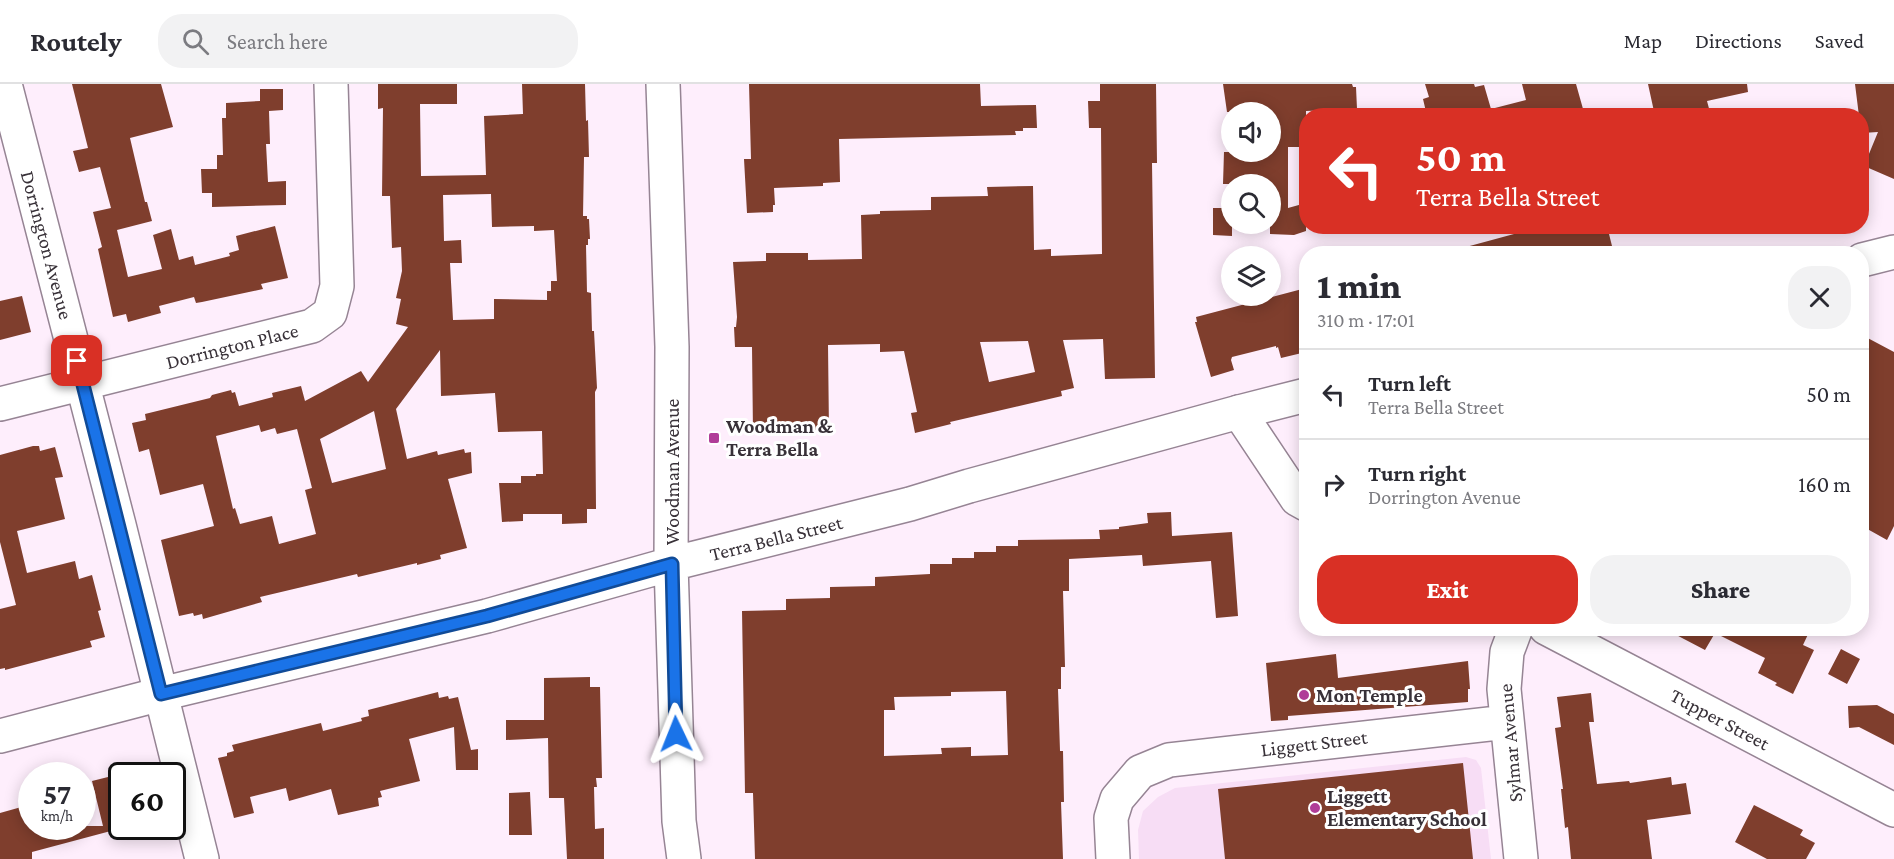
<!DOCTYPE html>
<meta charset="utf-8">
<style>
body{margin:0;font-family:"Crimson Pro",serif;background:#f2f2f3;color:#2b2b33;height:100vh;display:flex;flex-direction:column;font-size:22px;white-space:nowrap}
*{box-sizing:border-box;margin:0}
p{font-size:20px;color:#7c7c81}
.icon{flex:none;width:33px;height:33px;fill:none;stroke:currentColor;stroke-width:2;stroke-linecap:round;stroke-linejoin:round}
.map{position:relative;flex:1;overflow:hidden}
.panel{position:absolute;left:1299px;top:162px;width:570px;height:390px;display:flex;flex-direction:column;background:#fff;border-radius:24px;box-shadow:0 3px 15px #0003}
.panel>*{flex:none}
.hud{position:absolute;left:1299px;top:24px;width:570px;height:126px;border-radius:24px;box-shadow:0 3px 15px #0003;background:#d93025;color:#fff;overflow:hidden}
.buttons{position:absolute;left:1221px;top:18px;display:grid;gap:12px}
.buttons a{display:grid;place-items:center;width:60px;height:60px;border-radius:50%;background:#fff;box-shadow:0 3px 15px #0003;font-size:30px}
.speed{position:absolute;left:18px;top:678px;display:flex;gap:12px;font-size:30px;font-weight:700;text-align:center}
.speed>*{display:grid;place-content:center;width:78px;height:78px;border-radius:50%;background:#fff;box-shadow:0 3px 15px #0003;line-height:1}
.speed small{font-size:15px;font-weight:400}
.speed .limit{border:3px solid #111;border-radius:9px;background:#fff;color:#111}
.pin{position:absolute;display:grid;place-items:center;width:51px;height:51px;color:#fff;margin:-26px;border-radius:12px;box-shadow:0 3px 9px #0006}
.me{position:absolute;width:66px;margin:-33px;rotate:358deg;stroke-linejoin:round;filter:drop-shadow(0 0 4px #0008)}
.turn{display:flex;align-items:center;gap:21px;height:126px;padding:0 18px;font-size:27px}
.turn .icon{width:78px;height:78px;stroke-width:2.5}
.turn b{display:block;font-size:42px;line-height:51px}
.round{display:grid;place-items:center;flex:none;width:63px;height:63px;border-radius:24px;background:#f2f2f3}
.overview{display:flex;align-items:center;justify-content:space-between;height:102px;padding:0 18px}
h1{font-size:36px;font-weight:800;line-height:45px}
.action{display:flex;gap:12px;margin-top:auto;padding:12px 18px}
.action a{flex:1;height:69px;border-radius:24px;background:#d93025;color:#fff;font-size:24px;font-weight:800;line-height:69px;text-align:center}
.action a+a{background:#f2f2f3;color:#2b2b33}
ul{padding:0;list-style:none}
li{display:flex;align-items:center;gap:18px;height:90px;padding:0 18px;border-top:2px solid #e1e1e2}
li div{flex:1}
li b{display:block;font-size:22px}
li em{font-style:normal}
header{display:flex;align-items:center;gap:36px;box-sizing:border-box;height:84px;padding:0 30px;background:#fff;border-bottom:2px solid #e1e1e2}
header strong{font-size:28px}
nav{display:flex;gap:33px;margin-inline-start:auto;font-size:21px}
.search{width:420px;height:54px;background:#f2f2f3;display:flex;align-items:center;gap:15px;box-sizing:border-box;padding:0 21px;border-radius:24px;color:#7c7c81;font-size:22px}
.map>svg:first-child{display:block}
.built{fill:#f7ddf5}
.building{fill:#7f3e2d;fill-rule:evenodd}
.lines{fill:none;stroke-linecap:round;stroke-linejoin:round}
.minor-casing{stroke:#968494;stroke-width:36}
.major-casing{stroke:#968494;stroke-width:36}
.minor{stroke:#fff;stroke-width:33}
.major{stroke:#fff;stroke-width:33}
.route-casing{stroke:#114b97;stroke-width:15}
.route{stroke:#1a73e8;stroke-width:10}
.poi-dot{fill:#b03d98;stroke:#fff;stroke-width:2}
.labels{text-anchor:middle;stroke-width:6;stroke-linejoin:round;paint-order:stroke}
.street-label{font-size:20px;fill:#383138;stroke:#fff}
.poi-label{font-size:20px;font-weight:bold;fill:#383138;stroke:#fff;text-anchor:start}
</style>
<header>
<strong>Routely</strong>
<div class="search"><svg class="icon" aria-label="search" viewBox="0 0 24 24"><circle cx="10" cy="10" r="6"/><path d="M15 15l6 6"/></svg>Search here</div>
<nav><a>Map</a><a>Directions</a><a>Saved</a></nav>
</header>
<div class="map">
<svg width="1894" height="775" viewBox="0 0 1894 775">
<rect width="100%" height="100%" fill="#feeefc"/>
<path class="built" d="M 1466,673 L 1476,676 L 1481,684 L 1491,775 L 1139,775 L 1138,746 L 1143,727 L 1158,713 L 1175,704 Z"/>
<path class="building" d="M 72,0 L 161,0 L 173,43 L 130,54 L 145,118 L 147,118 L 152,137 L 117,146 L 128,193 L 162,185 L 153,151 L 171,145 L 179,176 L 193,172 L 195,181 L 230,172 L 229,169 L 239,166 L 236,152 L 275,142 L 288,194 L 261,200 L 263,205 L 202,218 L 196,219 L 194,213 L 159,222 L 161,229 L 128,238 L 126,230 L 113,233 L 98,165 L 102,163 L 93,128 L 111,124 L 100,83 L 79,88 L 73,67 L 88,64 Z
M 378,0 L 457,0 L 457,20 L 420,20 L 421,92 L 486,91 L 484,32 L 523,30 L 522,0 L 585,0 L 586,37 L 588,36 L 589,73 L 584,73 L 583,132 L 587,132 L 587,135 L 589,135 L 590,155 L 588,155 L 588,161 L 586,161 L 587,208 L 591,209 L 592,247 L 594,247 L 597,304 L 595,308 L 596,425 L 587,425 L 587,439 L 562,440 L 562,430 L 523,430 L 523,437 L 502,438 L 499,399 L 521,399 L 521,392 L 536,392 L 536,390 L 543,390 L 542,347 L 498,348 L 495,309 L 441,312 L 440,266 L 396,325 L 407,375 L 437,367 L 438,371 L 464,365 L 465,369 L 471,368 L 472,389 L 448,395 L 467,464 L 440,471 L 441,475 L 417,481 L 417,479 L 358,493 L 357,490 L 260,513 L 262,518 L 203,535 L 202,530 L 194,532 L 193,529 L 179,532 L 161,456 L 214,442 L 203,400 L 160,411 L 149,365 L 139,368 L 132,339 L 146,336 L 145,330 L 210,314 L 212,311 L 231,306 L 232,309 L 235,308 L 239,322 L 273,313 L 272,309 L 301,302 L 305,317 L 361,287 L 368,298 L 408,243 L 396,240 L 401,215 L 396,214 L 402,187 L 401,163 L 392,164 L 390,112 L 382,112 L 383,24 L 378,25 ZM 491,110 L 492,143 L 534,142 L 534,147 L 554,146 L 557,197 L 551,197 L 551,207 L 547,207 L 547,216 L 494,215 L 494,235 L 453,236 L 450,179 L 462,179 L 461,156 L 444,157 L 443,111 ZM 374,327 L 386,385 L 332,399 L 320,355 ZM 259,341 L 261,348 L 275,344 L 277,350 L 297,345 L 312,404 L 305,406 L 316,450 L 279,460 L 272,432 L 240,440 L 235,424 L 233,425 L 216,352 Z
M 749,0 L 980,0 L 981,22 L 1036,21 L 1037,44 L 1023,44 L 1023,47 L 1015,47 L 1016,51 L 839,55 L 840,98 L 823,99 L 823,102 L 774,104 L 775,121 L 773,121 L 773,128 L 747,129 L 744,75 L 751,75 Z
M 1100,0 L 1156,0 L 1157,79 L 1152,79 L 1155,294 L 1105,295 L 1103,255 L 1063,256 L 1074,304 L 1061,307 L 1062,312 L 950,338 L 951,340 L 915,349 L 911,329 L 917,328 L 904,267 L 880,268 L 880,260 L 828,261 L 829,348 L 753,349 L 752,263 L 735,263 L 734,243 L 736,243 L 737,233 L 733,178 L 766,177 L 766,169 L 808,169 L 808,176 L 862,175 L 861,131 L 880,130 L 880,127 L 931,126 L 931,113 L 988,112 L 987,103 L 1033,102 L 1034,166 L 1051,165 L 1051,172 L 1102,170 L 1101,44 L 1089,44 L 1088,17 L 1100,17 ZM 1028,257 L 1035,288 L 989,298 L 980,258 Z
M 1223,0 L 1352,0 L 1353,3 L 1356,3 L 1357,25 L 1306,27 L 1306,63 L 1288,63 L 1288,124 L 1306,119 L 1306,147 L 1294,151 L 1270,150 L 1270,100 L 1223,100 L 1224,68 L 1270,68 L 1270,28 L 1227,28 Z
M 1425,0 L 1474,0 L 1475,3 L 1484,1 L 1491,25 L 1526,16 L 1522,0 L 1576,0 L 1585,32 L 1490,32 L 1489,26 L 1467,32 L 1427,32 L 1423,15 L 1429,13 Z
M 1648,0 L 1747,0 L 1748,8 L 1707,17 L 1711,32 L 1655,32 Z
M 1855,0 L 1894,0 L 1894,95 L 1864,82 L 1878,48 L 1862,49 L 1862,32 L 1859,32 Z
M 260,5 L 283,5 L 283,26 L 269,27 L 270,60 L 266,60 L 268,98 L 286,97 L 286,121 L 212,123 L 212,109 L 202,109 L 201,85 L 217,85 L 217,71 L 223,71 L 222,34 L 226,34 L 226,19 L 260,17 Z
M 1213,124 L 1232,124 L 1232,152 L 1213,151 Z
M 1543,142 L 1607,142 L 1614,170 L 1467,170 L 1466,163 Z
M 1306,204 L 1306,268 L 1281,274 L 1278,263 L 1276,264 L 1276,262 L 1232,273 L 1231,276 L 1234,286 L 1211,293 L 1195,238 L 1197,238 L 1196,233 Z
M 22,212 L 31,248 L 0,256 L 0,217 Z
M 1862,251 L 1894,268 L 1894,442 L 1887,456 L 1862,442 Z
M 33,362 L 39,362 L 40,367 L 55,363 L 63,393 L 55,394 L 65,435 L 17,447 L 27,489 L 75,477 L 79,495 L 92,491 L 101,526 L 98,527 L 105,553 L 90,557 L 92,563 L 5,586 L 5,584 L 0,585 L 0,525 L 16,521 L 0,458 L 0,371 Z
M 1171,428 L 1172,452 L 1232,448 L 1238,532 L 1216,534 L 1211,477 L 1143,482 L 1142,471 L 1069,475 L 1069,507 L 1063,507 L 1065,583 L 1061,583 L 1061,605 L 1058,605 L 1060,667 L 1063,667 L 1064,718 L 1061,718 L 1063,775 L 755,775 L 753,709 L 745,709 L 742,527 L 786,526 L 786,515 L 830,514 L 830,503 L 875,502 L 875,493 L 930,490 L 930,480 L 952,480 L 952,474 L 974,474 L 974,468 L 996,468 L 996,462 L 1018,462 L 1018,456 L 1100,455 L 1099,446 L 1119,445 L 1119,443 L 1148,439 L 1147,429 ZM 1006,607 L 1008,671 L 971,672 L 971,663 L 941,664 L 942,670 L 884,672 L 884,626 L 895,626 L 894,613 L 951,612 L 951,608 Z
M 1663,544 L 1811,544 L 1803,561 L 1814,566 L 1793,610 L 1775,601 L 1777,599 L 1758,589 L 1765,574 L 1715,549 L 1705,566 Z
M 1841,565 L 1860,575 L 1847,600 L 1828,590 Z
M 1336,570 L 1338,594 L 1468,577 L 1470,605 L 1468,605 L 1468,618 L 1288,632 L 1288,636 L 1271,637 L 1266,579 Z
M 590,593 L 590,603 L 600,603 L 602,694 L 596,694 L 597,703 L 594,703 L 595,745 L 604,744 L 604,775 L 567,775 L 564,714 L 549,714 L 548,654 L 506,656 L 506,636 L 544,636 L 544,594 Z
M 438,608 L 439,614 L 448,612 L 449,615 L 458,613 L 471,666 L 478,665 L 478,686 L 456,686 L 454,643 L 409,655 L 420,697 L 380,707 L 382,713 L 378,714 L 379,722 L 338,731 L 331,705 L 289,717 L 286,704 L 250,713 L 254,729 L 234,734 L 218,674 L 227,672 L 227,669 L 234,667 L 232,661 L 321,639 L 323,647 L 362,637 L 361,634 L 369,632 L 368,626 Z
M 1591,609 L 1594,638 L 1589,638 L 1597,700 L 1629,697 L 1630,699 L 1671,693 L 1672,701 L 1686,699 L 1691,730 L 1647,736 L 1652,775 L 1571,775 L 1568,743 L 1565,744 L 1561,705 L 1563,705 L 1555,644 L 1561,643 L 1557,613 Z
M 1877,621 L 1894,630 L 1894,661 L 1859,643 L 1849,644 L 1848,622 Z
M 1463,679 L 1473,775 L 1225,775 L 1218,705 Z
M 116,691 L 117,696 L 122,695 L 122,744 L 32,768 L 32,775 L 0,775 L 0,729 L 32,720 L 32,742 L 103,742 L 92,697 Z
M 530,708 L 532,751 L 509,751 L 509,709 Z
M 1754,721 L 1803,746 L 1800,751 L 1815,759 L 1806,775 L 1767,775 L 1735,758 Z"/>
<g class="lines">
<defs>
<path id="minor" d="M 5,0 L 119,441 L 202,775
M 0,320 L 312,242 L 330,229 L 337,202 L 331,0
M 1239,328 L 1297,415 L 1306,420
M 1516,544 L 1507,568 L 1504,605 L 1521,775
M 1546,544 L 1894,726
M 1113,775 L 1111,734 L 1117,715 L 1140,688 L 1169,676 L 1507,638"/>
<path id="major" d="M 663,0 L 672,263 L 671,480 L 675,607 L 679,737 L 684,775
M 1862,176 L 1894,168
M 0,652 L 161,610 L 487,532 L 671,480 L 910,420 L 969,402 L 1239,328 L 1306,311"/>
</defs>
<use href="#minor" class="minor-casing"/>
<use href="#major" class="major-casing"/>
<use href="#minor" class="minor"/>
<use href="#major" class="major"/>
</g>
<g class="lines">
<defs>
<path id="route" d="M 77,277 L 161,610 L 487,532 L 672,480 L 676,650"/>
</defs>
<use href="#route" class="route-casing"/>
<use href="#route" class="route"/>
</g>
<g class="poi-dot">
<rect x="708" y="348" width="12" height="12" rx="3"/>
<circle cx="1304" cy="611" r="6"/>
<circle cx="1315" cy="724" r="6"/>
</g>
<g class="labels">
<g class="street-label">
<text transform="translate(47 161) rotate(75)" y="7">Dorrington Avenue</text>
<text transform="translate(232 262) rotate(-14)" y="7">Dorrington Place</text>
<text transform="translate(672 388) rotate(-90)" y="7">Woodman Avenue</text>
<text transform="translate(776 454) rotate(-14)" y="7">Terra Bella Street</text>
<text transform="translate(1720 635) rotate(28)" y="7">Tupper Street</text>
<text transform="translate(1314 659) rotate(-7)" y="7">Liggett Street</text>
<text transform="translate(1510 659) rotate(-95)" y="7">Sylmar Avenue</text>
</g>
<g class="poi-label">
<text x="726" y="349">Woodman &amp;<tspan x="726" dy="23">Terra Bella</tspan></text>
<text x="1316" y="618">Mon Temple</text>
<text x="1327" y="719">Liggett<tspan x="1327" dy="23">Elementary School</tspan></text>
</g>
</g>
</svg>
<div class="buttons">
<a><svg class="icon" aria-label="sound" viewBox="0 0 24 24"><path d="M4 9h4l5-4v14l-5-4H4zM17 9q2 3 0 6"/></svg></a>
<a><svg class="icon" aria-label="search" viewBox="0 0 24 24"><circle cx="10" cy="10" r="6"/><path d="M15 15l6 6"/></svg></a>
<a><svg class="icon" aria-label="layers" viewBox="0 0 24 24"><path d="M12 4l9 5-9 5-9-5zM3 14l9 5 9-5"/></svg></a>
</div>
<div class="speed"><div>57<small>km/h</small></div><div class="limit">60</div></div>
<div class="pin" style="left:77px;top:277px;background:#d93025"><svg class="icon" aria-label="arrive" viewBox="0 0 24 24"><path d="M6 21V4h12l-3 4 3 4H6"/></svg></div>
<svg class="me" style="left:676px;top:650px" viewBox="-20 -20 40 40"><path d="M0-17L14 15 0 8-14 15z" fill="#1a73e8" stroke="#fff" stroke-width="4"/></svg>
<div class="hud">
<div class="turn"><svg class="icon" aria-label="left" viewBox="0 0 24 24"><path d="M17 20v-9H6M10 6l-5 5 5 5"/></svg><div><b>50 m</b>Terra Bella Street</div></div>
</div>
<section class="panel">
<div class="overview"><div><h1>1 min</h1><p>310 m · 17:01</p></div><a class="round"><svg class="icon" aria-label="close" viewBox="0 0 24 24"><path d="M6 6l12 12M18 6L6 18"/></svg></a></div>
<ul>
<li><svg class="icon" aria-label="left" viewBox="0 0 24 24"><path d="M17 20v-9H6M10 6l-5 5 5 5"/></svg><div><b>Turn left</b><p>Terra Bella Street</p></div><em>50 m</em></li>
<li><svg class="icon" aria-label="right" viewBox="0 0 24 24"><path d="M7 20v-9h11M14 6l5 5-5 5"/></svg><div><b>Turn right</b><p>Dorrington Avenue</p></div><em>160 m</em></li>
</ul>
<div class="action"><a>Exit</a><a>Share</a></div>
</section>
</div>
